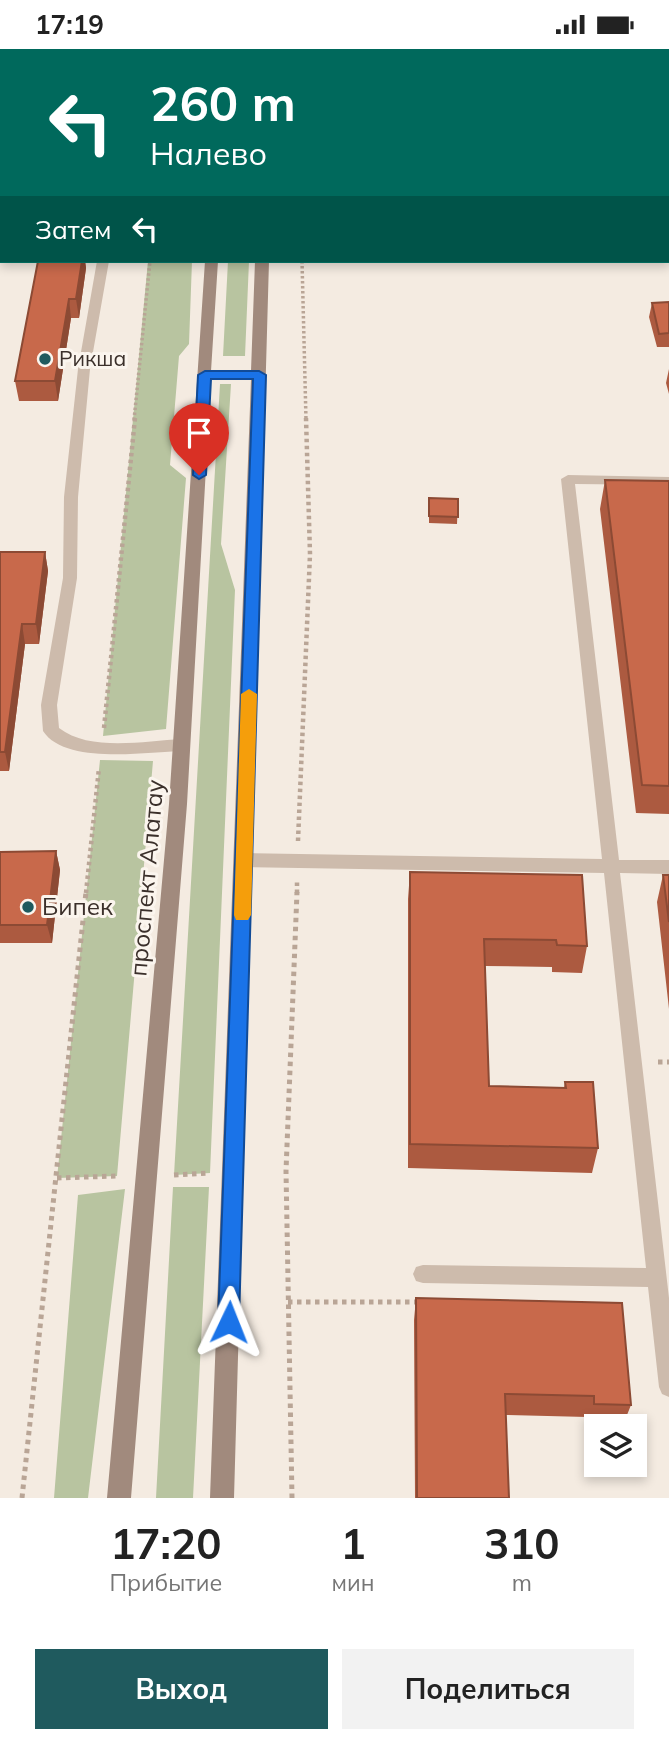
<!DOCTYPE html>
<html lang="ru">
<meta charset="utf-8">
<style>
body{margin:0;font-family:Mulish,sans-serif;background:#f2f2f2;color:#222;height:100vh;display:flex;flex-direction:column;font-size:26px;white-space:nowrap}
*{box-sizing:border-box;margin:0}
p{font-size:23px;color:#767676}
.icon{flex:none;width:38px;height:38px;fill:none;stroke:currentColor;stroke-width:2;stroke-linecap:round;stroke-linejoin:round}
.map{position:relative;height:1449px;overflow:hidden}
.panel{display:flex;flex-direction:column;background:#fff;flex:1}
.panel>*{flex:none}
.guide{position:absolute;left:0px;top:0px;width:670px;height:214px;box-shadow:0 4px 10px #0003;background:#00695c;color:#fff;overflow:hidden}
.fabs{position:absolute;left:584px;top:1365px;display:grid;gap:14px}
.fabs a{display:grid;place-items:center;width:63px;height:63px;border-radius:0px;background:#fff;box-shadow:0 4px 10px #0003;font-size:35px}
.pin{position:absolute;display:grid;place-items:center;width:60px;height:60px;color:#fff;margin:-72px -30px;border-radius:50% 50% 50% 0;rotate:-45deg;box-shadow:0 0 7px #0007}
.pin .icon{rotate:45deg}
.me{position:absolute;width:77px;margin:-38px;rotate:2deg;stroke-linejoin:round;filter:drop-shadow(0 0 5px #0008)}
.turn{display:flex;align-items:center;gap:24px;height:147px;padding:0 35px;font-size:32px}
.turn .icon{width:91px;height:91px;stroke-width:2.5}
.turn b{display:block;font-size:49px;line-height:60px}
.then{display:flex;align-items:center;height:66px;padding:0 35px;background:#0003;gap:14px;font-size:26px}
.eta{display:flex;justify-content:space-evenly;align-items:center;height:119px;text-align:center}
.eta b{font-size:42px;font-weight:700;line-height:49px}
.cta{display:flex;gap:14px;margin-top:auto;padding:14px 35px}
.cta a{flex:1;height:80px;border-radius:0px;background:#1f5a5e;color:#fff;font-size:28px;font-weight:700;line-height:80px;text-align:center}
.cta a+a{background:#f2f2f2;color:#222}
.status{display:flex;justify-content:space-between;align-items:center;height:49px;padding:0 35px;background:#fff;direction:ltr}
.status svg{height:19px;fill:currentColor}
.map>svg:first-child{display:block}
.green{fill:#b8c4a0}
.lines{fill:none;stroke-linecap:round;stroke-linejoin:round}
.path-far2{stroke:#b9a596;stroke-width:3.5;stroke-dasharray:2.5 2.5;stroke-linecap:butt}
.path-far1{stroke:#b9a596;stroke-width:4.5;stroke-dasharray:3.5 3.5;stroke-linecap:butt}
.path{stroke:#b9a596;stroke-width:5;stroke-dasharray:4.5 4.5;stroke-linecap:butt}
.service{fill:#cdbbac;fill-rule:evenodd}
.secondary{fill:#a18a7d;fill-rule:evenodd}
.wall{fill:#ac5a40}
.shaded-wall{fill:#8c4a34}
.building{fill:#c8694b;stroke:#8c4a34;stroke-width:2}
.route{fill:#1a73e8;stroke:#114b97;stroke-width:2}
.slow{fill:#f59e0b}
.poi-dot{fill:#1f5a5e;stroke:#fbf5ee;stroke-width:2.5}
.labels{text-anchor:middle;stroke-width:6;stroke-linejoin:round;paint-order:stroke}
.far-poi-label{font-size:21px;fill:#3b302b;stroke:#fbf5ee;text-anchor:start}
.street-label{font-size:24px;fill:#3b302b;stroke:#fbf5ee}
.poi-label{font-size:24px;fill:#3b302b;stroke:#fbf5ee;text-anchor:start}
</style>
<div class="status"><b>17:19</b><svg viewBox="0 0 49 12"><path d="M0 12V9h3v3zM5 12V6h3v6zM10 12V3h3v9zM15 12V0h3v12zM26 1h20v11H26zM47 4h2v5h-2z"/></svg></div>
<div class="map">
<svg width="669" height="1449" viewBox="0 0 669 1449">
<rect width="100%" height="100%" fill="#f4ebe1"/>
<path class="green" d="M 148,212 L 192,212 L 189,295 L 179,307 L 170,416 L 186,429 L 166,680 L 103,687 Z
M 228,212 L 249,212 L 245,307 L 223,307 Z
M 220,335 L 231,335 L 221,495 L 235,541 L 210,1124 L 174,1126 Z
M 100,711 L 153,712 L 117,1127 L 57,1129 Z
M 173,1138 L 209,1138 L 193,1449 L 156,1449 Z
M 125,1140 L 88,1449 L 54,1449 L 78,1146 Z"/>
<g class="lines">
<path class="path-far2" d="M 300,2 L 303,0
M 302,212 L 306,371
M 134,371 L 150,212"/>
<path class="path-far1" d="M 104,679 L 135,369
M 298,792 L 310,505 L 306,369
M 86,844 L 99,719
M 297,844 L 297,832"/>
<path class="path" d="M 658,1013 L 669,1013
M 174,1126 L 209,1124
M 57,1129 L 117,1127
M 288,1253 L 420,1253
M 22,1449 L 86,843
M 292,1449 L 286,1122 L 297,843"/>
<path class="service" d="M 116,0 L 126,0 L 127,2 L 117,2 Z
M 646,0 L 656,0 L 657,2 L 647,2 Z
M 668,12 L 669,12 L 669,18 L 668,18 Z
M 668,37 L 669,37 L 669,43 L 668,43 Z
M 668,56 L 669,56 L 669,64 L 668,64 Z
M 97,212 L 109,212 L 90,320 L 78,448 L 77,529 L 57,656 L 59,679 C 90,703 144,692 182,690 L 190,696 L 182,702 C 146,703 65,716 43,682 L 41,656 L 63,529 L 64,448 L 78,320 Z
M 568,426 L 669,428 L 669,436 L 575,435 L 619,811 L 669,811 L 669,825 L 620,824 L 669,1249 L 669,1348 L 662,1345 L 659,1338 L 648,1238 L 423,1234 L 416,1232 L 413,1225 L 416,1218 L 423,1216 L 646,1219 L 604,824 L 244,818 L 238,816 L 236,811 L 238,806 L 244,804 L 602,810 L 561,430 Z"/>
<path class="secondary" d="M 208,0 L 220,0 L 221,2 L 209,2 Z
M 266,0 L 278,0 L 265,2 Z
M 205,212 L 218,212 L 211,322 L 251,322 L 255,212 L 269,212 L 234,1449 L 210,1449 L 251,330 L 211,330 L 187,755 L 131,1449 L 107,1449 L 169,755 Z"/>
</g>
<path class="wall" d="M 38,212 L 85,212 L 86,219 L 79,269 L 71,269 L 58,352 L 19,352 L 15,332 Z
M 669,253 L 669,298 L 657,298 L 649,268 L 652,254 Z
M 669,320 L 669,345 L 666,334 Z
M 605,431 L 669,432 L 669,765 L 636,764 L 600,460 Z
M 429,449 L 458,450 L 457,475 L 429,474 Z
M 0,503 L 45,503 L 48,522 L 39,595 L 25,595 L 9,722 L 0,722 Z
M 56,802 L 60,821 L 52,894 L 0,894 L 0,803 Z
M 410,823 L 587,897 L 582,924 L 552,923 L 552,918 L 485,917 L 489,1037 L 564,1039 L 565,1033 L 598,1099 L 592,1124 L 408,1119 L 408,850 Z
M 663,826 L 669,826 L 669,960 L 657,853 Z
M 416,1249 L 631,1356 L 623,1376 L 588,1376 L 587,1368 L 506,1366 L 509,1449 L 415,1449 L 414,1271 Z"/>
<path class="shaded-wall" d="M 82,212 L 85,212 L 86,219 L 79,269 L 76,250 Z
M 69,250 L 71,269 L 58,352 L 55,332 Z
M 45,503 L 48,522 L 39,595 L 36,575 Z
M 22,575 L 25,595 L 9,722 L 5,703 Z
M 56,802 L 60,821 L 52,894 L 47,876 Z"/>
<path class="building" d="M 38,212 L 82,212 L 76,250 L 69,250 L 55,332 L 15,332 Z
M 669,253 L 669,284 L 659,285 L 652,254 Z
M 605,431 L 669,432 L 669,737 L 642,736 Z
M 429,449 L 458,450 L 458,468 L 429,467 Z
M 0,503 L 45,503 L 36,575 L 22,575 L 5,703 L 0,703 Z
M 56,802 L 47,876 L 0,876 L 0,803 Z
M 410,823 L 582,826 L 587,897 L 557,896 L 556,891 L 484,890 L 489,1037 L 566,1039 L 565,1033 L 593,1033 L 598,1099 L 410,1095 Z
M 663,826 L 669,826 L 669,873 Z
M 416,1249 L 622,1254 L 631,1356 L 594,1355 L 594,1347 L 505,1345 L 509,1449 L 417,1449 Z"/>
<path class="route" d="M 205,322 L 259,322 L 266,326 L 239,1273 L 236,1280 L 229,1283 L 221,1280 L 218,1273 L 253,330 L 211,330 L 206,426 L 199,430 L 193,426 L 198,326 Z"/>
<path class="slow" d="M 249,640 L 257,645 L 251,866 L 248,871 L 236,871 L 234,866 L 241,645 Z"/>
<g class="poi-dot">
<circle cx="45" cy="310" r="7"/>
<circle cx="28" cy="858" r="7"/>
</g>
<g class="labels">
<g class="far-poi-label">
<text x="59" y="317">Рикша</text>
</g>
<g class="street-label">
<text transform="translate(147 829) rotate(-85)" y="8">проспект Алатау</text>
</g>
<g class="poi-label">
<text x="42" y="866">Бипек</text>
</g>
</g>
</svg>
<div class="fabs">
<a><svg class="icon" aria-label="layers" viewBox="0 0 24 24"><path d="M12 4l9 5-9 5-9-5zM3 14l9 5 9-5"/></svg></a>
</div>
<div class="pin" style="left:199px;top:426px;background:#d93025"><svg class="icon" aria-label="arrive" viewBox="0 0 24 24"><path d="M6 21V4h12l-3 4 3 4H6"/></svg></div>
<svg class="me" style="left:229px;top:1273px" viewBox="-20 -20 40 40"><path d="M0-17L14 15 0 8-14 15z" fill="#1a73e8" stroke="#fff" stroke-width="4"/></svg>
<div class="guide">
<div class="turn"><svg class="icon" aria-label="left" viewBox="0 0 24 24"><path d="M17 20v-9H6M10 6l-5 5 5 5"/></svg><div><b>260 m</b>Налево</div></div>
<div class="then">Затем<svg class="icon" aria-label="left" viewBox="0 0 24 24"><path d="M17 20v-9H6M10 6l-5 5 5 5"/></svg></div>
</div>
</div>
<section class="panel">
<div class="eta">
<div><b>17:20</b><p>Прибытие</p></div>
<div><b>1</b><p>мин</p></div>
<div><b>310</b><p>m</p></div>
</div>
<div class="cta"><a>Выход</a><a>Поделиться</a></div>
</section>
